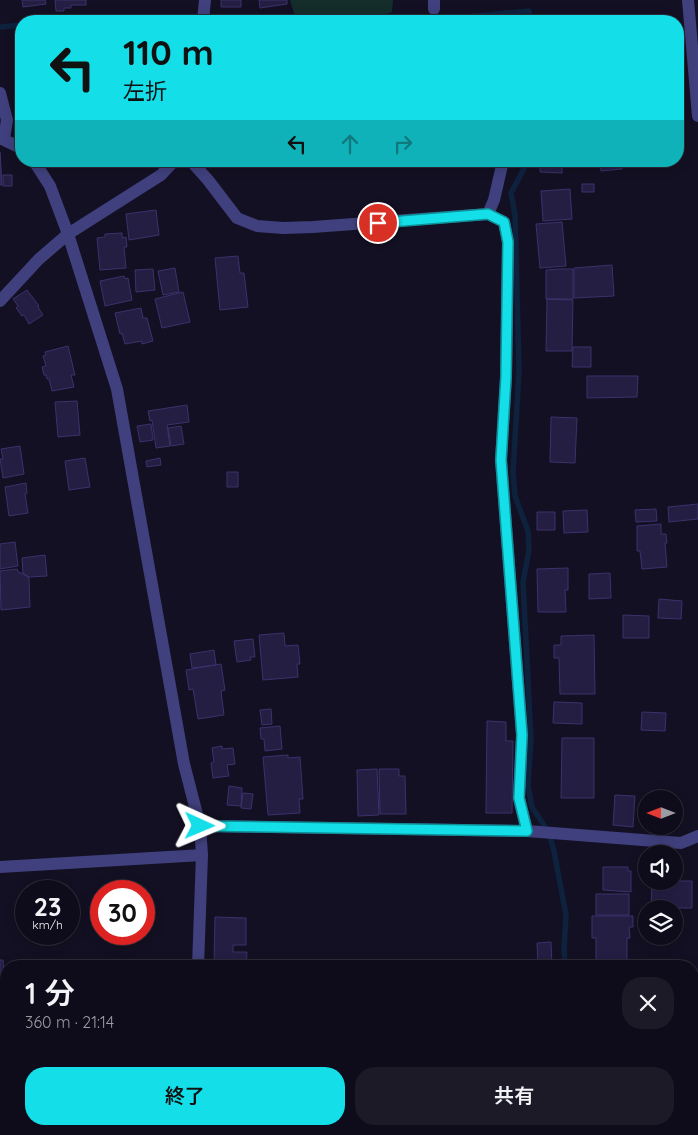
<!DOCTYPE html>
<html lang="ja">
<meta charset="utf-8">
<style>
body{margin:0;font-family:Quicksand,"Noto Sans JP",sans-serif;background:#1c1a27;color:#f1f3f6;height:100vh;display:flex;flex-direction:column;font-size:19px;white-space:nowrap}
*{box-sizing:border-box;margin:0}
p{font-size:16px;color:#9b9ba2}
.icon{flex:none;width:28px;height:28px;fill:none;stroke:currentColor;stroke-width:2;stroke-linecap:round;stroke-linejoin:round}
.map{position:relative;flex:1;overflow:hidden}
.details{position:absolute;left:0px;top:960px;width:699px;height:175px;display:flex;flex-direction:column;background:#0e0c1a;border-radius:20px 20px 0 0;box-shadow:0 2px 12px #0003,0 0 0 1px #2e2c39}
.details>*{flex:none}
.banner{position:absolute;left:15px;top:15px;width:669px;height:152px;border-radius:20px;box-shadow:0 2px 12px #0003,0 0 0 1px #2e2c39;background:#14dfe9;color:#111;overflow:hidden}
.needle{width:32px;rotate:270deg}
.fabs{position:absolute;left:638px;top:790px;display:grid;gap:10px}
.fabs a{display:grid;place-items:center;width:45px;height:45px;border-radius:50%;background:#0e0c1a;box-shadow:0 2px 12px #0003,0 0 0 1px #2e2c39;font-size:25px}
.speed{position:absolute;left:15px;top:880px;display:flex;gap:10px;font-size:25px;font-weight:700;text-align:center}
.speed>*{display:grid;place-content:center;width:65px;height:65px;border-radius:50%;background:#0e0c1a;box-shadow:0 2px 12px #0003,0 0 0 1px #2e2c39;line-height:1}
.speed small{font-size:12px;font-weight:400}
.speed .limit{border:8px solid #d22;background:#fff;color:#111}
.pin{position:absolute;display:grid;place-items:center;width:42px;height:42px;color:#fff;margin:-21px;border:2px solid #fff;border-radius:50%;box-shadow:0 1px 5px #0007}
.me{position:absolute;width:55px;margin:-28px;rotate:91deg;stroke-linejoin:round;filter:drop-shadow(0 0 4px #0008)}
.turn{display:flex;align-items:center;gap:18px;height:105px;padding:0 25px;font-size:22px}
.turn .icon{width:65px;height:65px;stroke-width:2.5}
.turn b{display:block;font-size:35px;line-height:42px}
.lanes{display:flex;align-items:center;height:48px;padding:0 25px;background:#0003;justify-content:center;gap:25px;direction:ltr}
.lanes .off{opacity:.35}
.round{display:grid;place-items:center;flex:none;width:52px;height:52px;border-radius:20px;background:#1c1a27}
.head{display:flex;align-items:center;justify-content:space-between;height:85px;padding:0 25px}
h1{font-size:30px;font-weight:600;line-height:38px}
.cta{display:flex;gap:10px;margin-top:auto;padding:10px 25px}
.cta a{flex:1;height:58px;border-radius:20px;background:#14dfe9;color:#111;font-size:20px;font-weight:600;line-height:58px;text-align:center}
.cta a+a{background:#1c1a27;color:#f1f3f6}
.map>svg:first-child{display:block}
.green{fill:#142d2b}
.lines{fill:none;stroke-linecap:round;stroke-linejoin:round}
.stream{stroke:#0e223e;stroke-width:5.5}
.building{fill:#241e43;stroke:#3b326c}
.minor{stroke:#40407e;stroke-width:12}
.route-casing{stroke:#0d9197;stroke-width:12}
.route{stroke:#14dfe9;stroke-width:9}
</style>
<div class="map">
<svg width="698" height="1135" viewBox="0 0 698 1135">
<rect width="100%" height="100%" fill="#131023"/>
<path class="green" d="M 290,0 L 393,0 L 392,12 L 376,19 L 330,20 L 300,19 L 294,13 Z"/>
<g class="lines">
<path class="stream" d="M 82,21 L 190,17 L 202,20
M 422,21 L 529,11 L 529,21
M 0,27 L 21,25
M 528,161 L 511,193 L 515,215 L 519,372 L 513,473 L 515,496 L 528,531 L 529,550 L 523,582 L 531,740 L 528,785 L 532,807 L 549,833 L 554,851 L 566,915 L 564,948 L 565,966
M 557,1135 L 560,1129"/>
</g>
<path class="building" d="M 22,0 L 45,0 L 46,4 L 23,7 Z
M 55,0 L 86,0 L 86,5 L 71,5 L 71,8 L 64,8 L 64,11 L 56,11 Z
M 221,0 L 241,0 L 241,7 L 221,7 Z
M 259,0 L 287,0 L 287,4 L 260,8 Z
M 518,19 L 519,21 L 483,21 L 483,20 Z
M 0,152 L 2,185 L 0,185 Z
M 540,161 L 562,161 L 562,173 L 540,172 Z
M 600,161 L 622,161 L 622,169 L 601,171 Z
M 3,175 L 12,175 L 12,186 L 3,186 Z
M 582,184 L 594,184 L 594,192 L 582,192 Z
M 570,189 L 572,219 L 543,221 L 541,191 Z
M 156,210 L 159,235 L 129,240 L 126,214 Z
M 562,222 L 566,266 L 540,268 L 536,224 Z
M 122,233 L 122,238 L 126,237 L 127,247 L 124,247 L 126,268 L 100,270 L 97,238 L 105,237 L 105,234 Z
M 238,256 L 240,273 L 244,273 L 248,307 L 220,310 L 215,258 Z
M 612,265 L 614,296 L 574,298 L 574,268 Z
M 175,268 L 179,292 L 163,295 L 158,271 Z
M 153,269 L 155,290 L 136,292 L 135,270 Z
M 560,269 L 573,269 L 573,299 L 546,299 L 546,270 Z
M 124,276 L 125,279 L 128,278 L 132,300 L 105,306 L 100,281 Z
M 27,290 L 39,306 L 38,307 L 43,315 L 29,324 L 24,315 L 22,316 L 16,308 L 18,306 L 13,299 Z
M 183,292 L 190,322 L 162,328 L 155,299 Z
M 547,299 L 573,300 L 572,351 L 546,351 Z
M 141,308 L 143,318 L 147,318 L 153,341 L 142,344 L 142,341 L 125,344 L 122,333 L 120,334 L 115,313 Z
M 68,346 L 75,375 L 71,375 L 74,387 L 52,391 L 49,379 L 47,379 L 46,375 L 44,375 L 42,367 L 46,366 L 43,356 L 46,355 L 45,352 Z
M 573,347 L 591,347 L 591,367 L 572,367 Z
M 587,376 L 638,376 L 637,397 L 587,398 Z
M 77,401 L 80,435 L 58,437 L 55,402 Z
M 187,405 L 189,422 L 167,425 L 170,446 L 156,448 L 152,420 L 150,421 L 148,411 Z
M 551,417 L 577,418 L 575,463 L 550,462 Z
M 151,424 L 153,440 L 140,442 L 137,426 Z
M 181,426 L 184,444 L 171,446 L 168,428 Z
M 20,446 L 24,474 L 3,478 L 0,459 L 3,459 L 1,449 Z
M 85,458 L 90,487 L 69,490 L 65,461 Z
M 160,458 L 161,465 L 147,467 L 146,461 Z
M 227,472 L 238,472 L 238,487 L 227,487 Z
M 26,483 L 27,493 L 25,494 L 28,513 L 9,516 L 5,487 Z
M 698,504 L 698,519 L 669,522 L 668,507 Z
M 656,509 L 657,521 L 636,522 L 635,510 Z
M 587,510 L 588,532 L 564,533 L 563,511 Z
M 537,512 L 555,512 L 555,530 L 537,530 Z
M 661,524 L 661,534 L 666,534 L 667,543 L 665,543 L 667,567 L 642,569 L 640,551 L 637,551 L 637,526 Z
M 15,542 L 18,566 L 0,569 L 0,544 Z
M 45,555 L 47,576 L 29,577 L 23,573 L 22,558 Z
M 568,568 L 568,590 L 565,590 L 566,612 L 538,612 L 537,569 Z
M 17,569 L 19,573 L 22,573 L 29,578 L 30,607 L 1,610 L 0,571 Z
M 610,573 L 611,598 L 589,599 L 589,574 Z
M 659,599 L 682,601 L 681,619 L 658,618 Z
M 623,615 L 649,616 L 649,638 L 623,638 Z
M 284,633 L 285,646 L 298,645 L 300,664 L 297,664 L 298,677 L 263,680 L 259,635 Z
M 594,635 L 595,694 L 560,694 L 559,658 L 554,658 L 554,645 L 561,645 L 561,636 Z
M 253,639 L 255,657 L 250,657 L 251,660 L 237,662 L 234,641 Z
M 214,650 L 216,665 L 192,668 L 190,654 Z
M 221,664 L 225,690 L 221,691 L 224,715 L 198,719 L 193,689 L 189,690 L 186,670 Z
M 554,702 L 582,703 L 582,724 L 553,723 Z
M 271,709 L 272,724 L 262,725 L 260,710 Z
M 642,712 L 666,713 L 665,731 L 641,730 Z
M 487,721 L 506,722 L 506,741 L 513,741 L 512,813 L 486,813 Z
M 280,726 L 282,749 L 265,751 L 264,739 L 261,739 L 260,728 Z
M 562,738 L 594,738 L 594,798 L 561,798 Z
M 222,746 L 222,749 L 233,748 L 235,764 L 227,765 L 229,776 L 213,778 L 211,763 L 214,762 L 212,748 Z
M 288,755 L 288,758 L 300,757 L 303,799 L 299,799 L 300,813 L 268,815 L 263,757 Z
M 377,769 L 379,815 L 358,816 L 357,770 Z
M 379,769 L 399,769 L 399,776 L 405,776 L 406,814 L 380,814 Z
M 229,786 L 242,788 L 241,806 L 227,805 Z
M 243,793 L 253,794 L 251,809 L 241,808 Z
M 615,795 L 635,796 L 633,827 L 613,825 Z
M 603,867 L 628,867 L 628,871 L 631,871 L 631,892 L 603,890 Z
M 652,881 L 692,881 L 692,908 L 651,908 Z
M 596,894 L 629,894 L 629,915 L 596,915 Z
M 592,916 L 633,916 L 633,927 L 629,927 L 630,938 L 627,938 L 627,965 L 596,965 L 596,938 L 592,938 Z
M 215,917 L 246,918 L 246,945 L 233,945 L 233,952 L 247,952 L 246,966 L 214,966 Z
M 551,942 L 552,966 L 538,966 L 537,943 Z
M 0,960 L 3,960 L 4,972 L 2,972 L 4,997 L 0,997 Z
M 219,1129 L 237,1129 L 238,1135 L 219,1135 Z"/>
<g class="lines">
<path class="minor" d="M 434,0 L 434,9
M 688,0 L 698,116
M 203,21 L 205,0
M 0,93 L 7,120 L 4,139
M 0,138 L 21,148
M 34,161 L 50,186 L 68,234 L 117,389 L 184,764 L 200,826 L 202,855 L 198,966
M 191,161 L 208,180 L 237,218 L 257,226 L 283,228 L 313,227 L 488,214 L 504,222 L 508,242 L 506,377 L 501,460 L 522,735 L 519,798 L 527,831
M 488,214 L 494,200 L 503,161
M 0,301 L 39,259 L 68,234 L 161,175 L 174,161
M 200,826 L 527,831 L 681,843 L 698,836
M 0,867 L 202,855
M 692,1051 L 698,1024
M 683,1129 L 684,1135
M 193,1135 L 193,1129"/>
</g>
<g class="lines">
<defs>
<path id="route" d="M 200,826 L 527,831 L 519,798 L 522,735 L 501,460 L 506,377 L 508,242 L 504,222 L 488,214 L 378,223"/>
</defs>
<use href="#route" class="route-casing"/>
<use href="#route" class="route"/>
</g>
</svg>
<div class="fabs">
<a><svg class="needle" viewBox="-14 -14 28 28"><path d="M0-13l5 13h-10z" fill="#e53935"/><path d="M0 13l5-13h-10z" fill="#9b9ba2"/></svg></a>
<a><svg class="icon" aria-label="sound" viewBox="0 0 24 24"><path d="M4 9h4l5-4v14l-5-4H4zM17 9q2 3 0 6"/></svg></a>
<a><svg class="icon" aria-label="layers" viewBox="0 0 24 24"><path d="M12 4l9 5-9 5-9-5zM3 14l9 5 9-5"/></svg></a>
</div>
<div class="speed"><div>23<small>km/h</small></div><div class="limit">30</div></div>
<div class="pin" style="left:378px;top:223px;background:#d93025"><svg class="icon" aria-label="arrive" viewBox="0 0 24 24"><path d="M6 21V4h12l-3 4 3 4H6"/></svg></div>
<svg class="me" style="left:200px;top:826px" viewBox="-20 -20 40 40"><path d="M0-17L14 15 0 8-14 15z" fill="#14dfe9" stroke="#fff" stroke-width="4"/></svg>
<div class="banner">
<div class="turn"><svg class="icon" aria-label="left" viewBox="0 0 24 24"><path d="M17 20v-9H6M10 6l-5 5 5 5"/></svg><div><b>110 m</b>左折</div></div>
<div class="lanes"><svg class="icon" aria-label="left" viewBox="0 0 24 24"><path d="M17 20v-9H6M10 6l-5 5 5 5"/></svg><svg class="icon off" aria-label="ahead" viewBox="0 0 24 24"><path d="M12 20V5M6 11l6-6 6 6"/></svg><svg class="icon off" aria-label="right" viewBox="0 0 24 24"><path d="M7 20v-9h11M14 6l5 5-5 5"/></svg></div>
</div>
<section class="details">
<div class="head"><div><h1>1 分</h1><p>360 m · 21:14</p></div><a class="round"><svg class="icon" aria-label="close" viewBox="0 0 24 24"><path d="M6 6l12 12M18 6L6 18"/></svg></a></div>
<div class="cta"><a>終了</a><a>共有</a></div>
</section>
</div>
